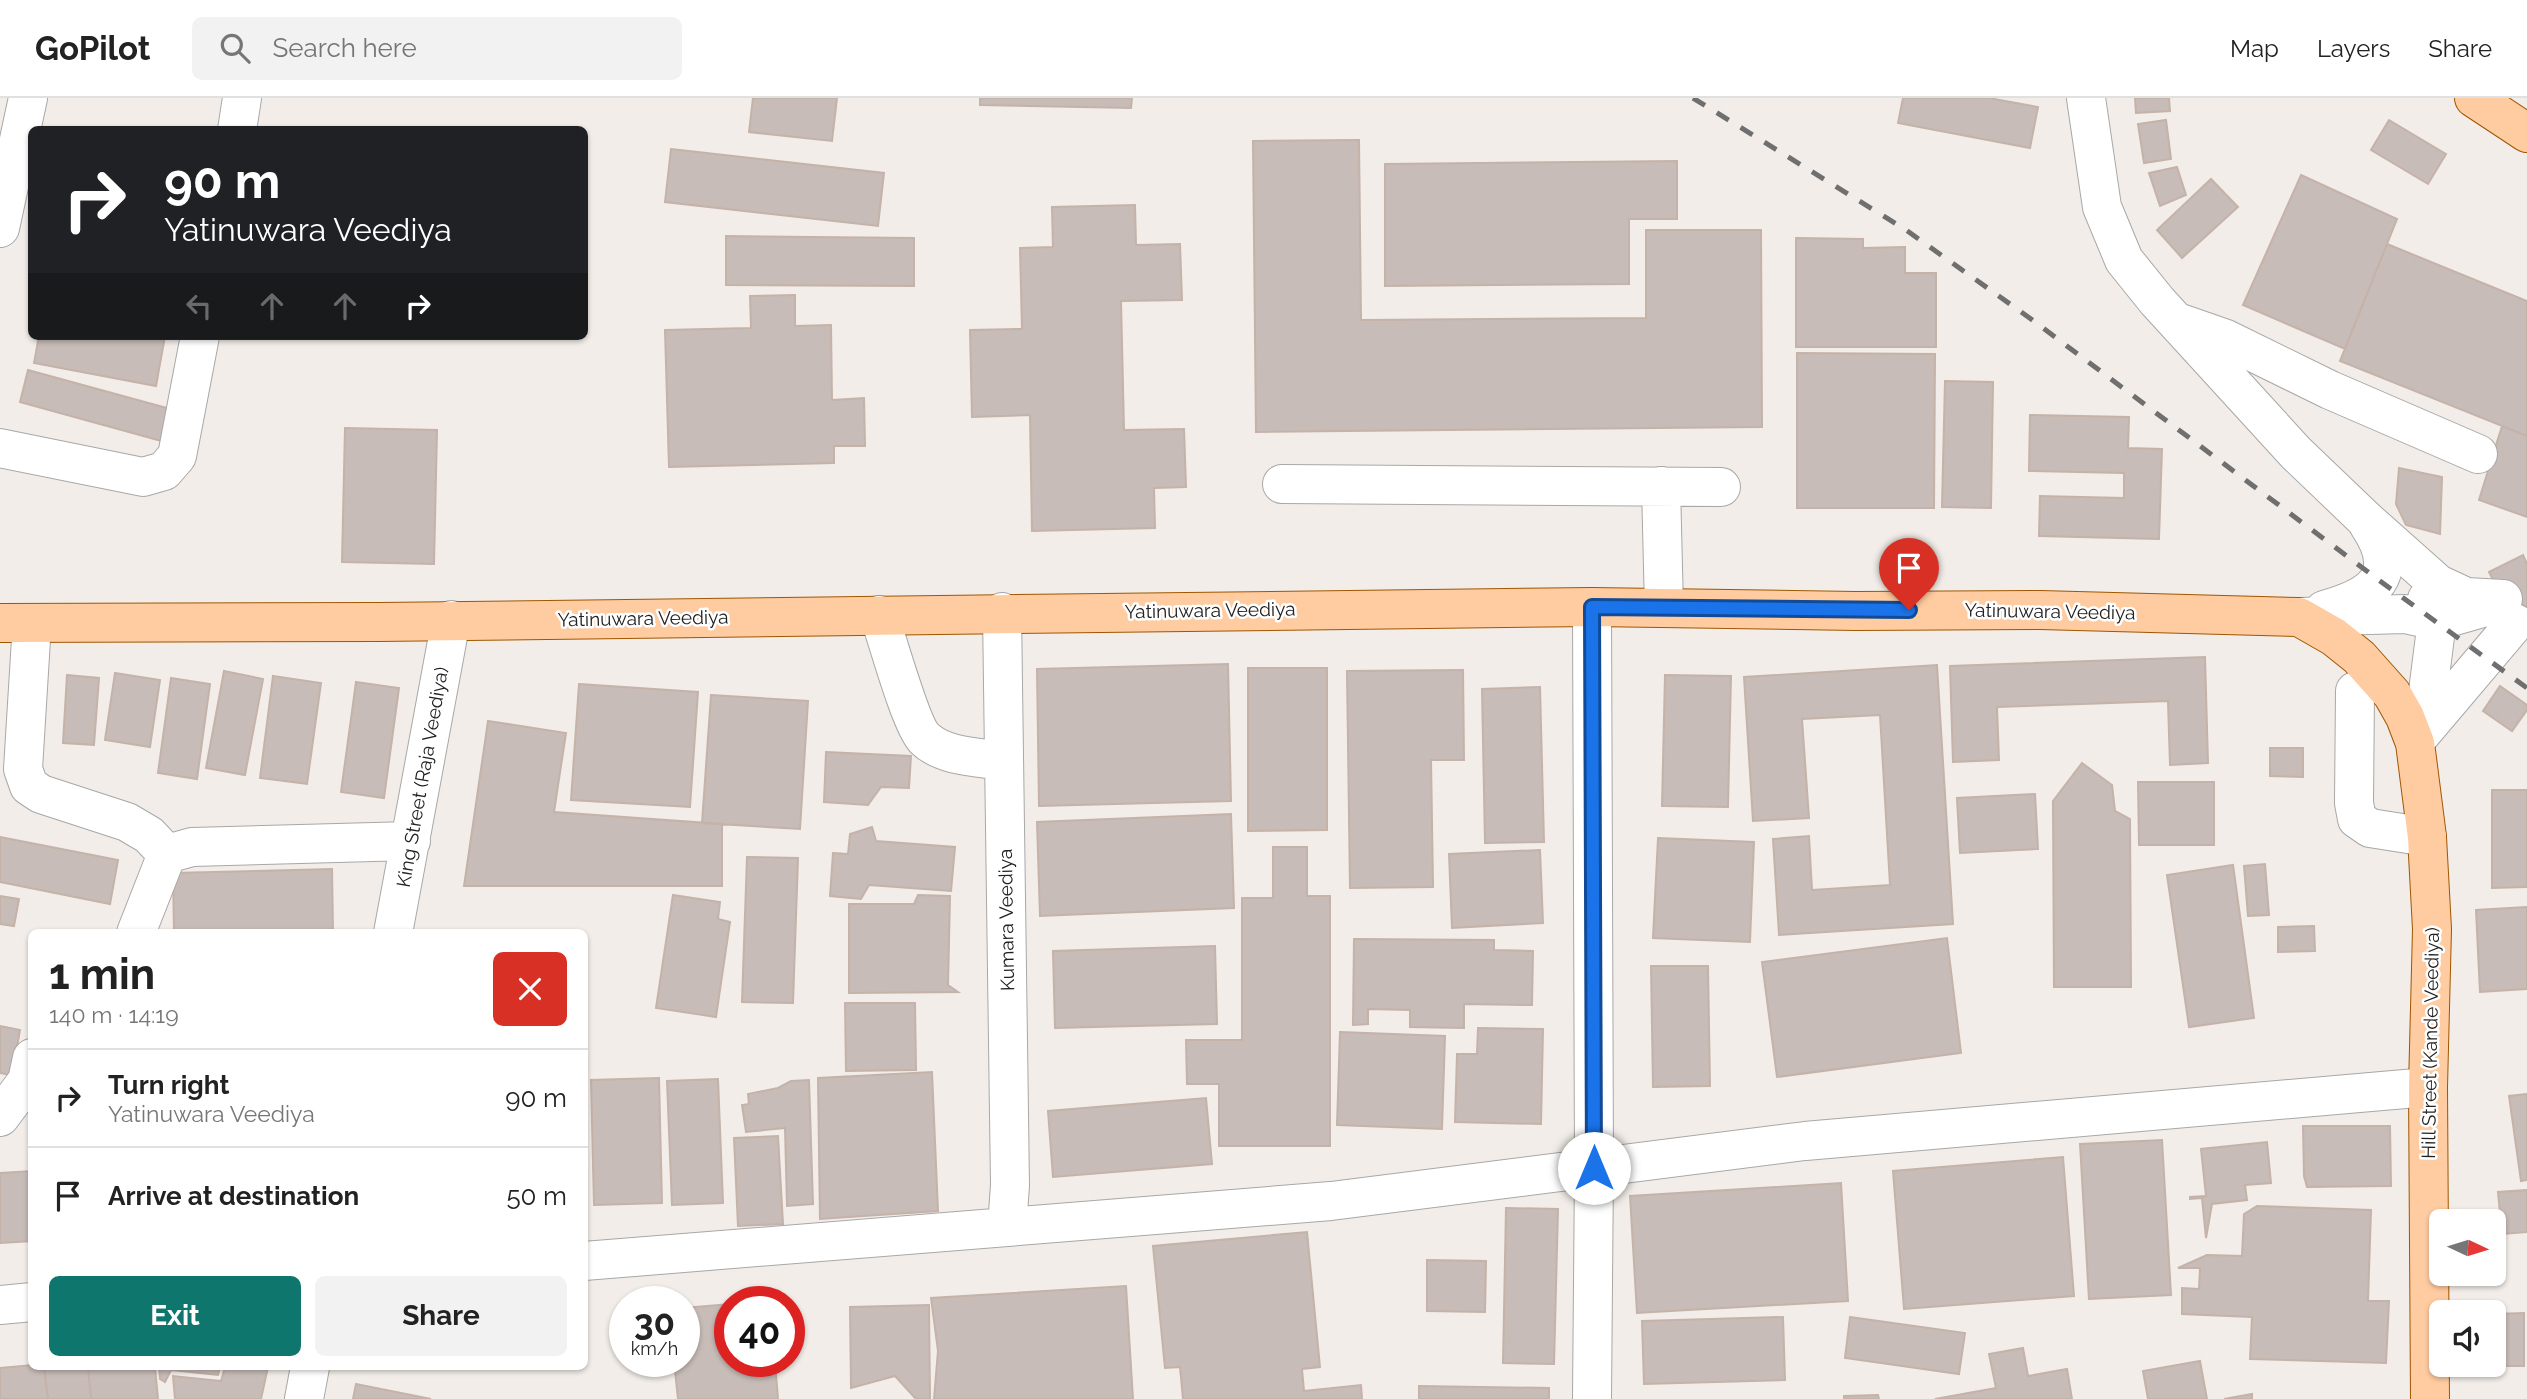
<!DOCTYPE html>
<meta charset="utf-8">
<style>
body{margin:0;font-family:Raleway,sans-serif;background:#f2f2f2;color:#222;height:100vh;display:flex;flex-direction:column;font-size:26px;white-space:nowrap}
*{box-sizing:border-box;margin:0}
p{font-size:23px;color:#767676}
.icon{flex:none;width:38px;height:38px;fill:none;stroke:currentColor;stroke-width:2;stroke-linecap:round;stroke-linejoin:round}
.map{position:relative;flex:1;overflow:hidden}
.drawer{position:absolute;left:28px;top:831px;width:560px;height:441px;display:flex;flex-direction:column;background:#fff;border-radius:10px;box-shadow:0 2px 5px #0004}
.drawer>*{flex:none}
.banner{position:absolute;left:28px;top:28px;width:560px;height:214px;border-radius:10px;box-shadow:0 2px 5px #0004;background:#202124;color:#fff;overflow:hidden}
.needle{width:46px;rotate:94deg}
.buttons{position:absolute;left:2429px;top:1111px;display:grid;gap:14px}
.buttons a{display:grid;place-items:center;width:77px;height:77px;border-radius:10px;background:#fff;box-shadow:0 2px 5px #0004;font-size:35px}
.speed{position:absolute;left:609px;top:1188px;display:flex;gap:14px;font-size:35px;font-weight:700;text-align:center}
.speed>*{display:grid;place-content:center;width:91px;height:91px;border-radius:50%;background:#fff;box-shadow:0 2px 5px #0004;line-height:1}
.speed small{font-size:18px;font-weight:400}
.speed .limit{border:10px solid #d22;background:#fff;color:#111}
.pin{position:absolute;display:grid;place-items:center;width:60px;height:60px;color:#fff;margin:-72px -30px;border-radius:50% 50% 50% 0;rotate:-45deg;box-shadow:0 0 7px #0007}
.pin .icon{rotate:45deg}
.me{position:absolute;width:77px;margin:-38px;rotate:0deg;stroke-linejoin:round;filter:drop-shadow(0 0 5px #0008)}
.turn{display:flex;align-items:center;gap:24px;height:147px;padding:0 21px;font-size:32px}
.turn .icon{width:91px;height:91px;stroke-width:2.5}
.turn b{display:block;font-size:49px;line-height:60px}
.lanes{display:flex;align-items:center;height:66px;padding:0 21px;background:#0003;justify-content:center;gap:35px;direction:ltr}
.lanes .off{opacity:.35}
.round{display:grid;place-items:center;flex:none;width:74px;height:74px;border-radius:10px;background:#f2f2f2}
.head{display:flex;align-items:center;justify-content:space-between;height:119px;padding:0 21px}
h1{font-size:42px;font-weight:700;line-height:52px}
.button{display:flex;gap:14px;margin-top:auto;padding:14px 21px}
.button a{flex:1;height:80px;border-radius:10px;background:#0f766e;color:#fff;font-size:28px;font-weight:700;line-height:80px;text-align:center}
.button a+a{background:#f2f2f2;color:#222}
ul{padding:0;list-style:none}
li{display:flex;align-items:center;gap:21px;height:98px;padding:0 21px;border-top:2px solid #e0e0e0}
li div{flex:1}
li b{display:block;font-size:26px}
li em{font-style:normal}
header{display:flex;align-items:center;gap:42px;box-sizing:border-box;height:98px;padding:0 35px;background:#fff;border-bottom:2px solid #e0e0e0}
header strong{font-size:33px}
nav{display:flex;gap:38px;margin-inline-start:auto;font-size:24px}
.search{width:490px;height:63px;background:#f2f2f2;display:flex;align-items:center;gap:18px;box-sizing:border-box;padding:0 24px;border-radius:10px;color:#767676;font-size:26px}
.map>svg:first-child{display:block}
.building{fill:#c7bcb7;stroke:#c5b2a9;stroke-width:2}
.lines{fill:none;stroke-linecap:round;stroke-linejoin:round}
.minor-casing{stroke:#a8a8a8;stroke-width:40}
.major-casing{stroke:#9f5700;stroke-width:40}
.minor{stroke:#fff;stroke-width:38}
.major{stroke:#ffcba0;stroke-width:38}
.rail{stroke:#6f6f6f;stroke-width:5;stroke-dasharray:14 14;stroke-linecap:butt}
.route-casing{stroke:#114b97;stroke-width:18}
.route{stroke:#1a73e8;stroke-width:12}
.labels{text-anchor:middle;stroke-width:5;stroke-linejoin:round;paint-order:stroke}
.street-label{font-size:19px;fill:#212121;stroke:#fff}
</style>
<header>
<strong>GoPilot</strong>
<div class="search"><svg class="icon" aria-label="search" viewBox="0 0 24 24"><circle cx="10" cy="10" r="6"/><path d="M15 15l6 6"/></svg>Search here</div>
<nav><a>Map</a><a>Layers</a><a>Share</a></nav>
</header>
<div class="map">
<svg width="2527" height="1301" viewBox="0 0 2527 1301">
<rect width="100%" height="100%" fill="#f2ede8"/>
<path class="building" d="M 753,0 L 837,0 L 832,43 L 749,34 Z
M 980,0 L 1132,0 L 1131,10 L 980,7 Z
M 1903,0 L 1989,0 L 2038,9 L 2030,50 L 1898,25 Z
M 2135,0 L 2169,0 L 2170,13 L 2136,15 Z
M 2166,22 L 2171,61 L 2144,65 L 2138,26 Z
M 2389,22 L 2446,56 L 2428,86 L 2371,52 Z
M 1359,42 L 1361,222 L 1646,220 L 1646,132 L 1761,132 L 1762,329 L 1256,334 L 1253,43 Z
M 671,51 L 884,75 L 878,128 L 665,104 Z
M 1677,63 L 1677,121 L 1629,121 L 1629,186 L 1385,188 L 1385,66 Z
M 2177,69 L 2186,97 L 2160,108 L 2149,75 Z
M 2301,77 L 2397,121 L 2345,251 L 2243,207 Z
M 2211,81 L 2238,109 L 2182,160 L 2157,132 Z
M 1135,107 L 1136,147 L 1180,146 L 1182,202 L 1121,203 L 1124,332 L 1184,331 L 1186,389 L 1154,390 L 1155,430 L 1032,433 L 1030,317 L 972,319 L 970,232 L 1022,231 L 1020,150 L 1053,149 L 1052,109 Z
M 726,138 L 914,140 L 914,188 L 726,187 Z
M 1796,140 L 1863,141 L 1863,150 L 1905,149 L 1905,175 L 1936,175 L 1936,249 L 1796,249 Z
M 2387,146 L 2527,203 L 2527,338 L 2340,263 Z
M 795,197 L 795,228 L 831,227 L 832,302 L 864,300 L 865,348 L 834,348 L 834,365 L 669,369 L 665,232 L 751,230 L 750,198 Z
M 39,238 L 165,238 L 156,288 L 34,265 Z
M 1797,255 L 1935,256 L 1934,410 L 1797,410 Z
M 28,272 L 174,312 L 165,344 L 20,304 Z
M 1945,283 L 1993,284 L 1991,410 L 1942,409 Z
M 2030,317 L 2129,319 L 2128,350 L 2162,351 L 2159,441 L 2039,438 L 2040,398 L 2124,400 L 2124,375 L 2029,373 Z
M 2502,328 L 2527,338 L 2527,419 L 2479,402 Z
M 345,330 L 437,332 L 434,466 L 342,464 Z
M 2399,370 L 2442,379 L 2440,436 L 2406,427 L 2396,406 Z
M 2523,457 L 2527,466 L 2527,536 L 2522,539 L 2489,474 Z
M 2205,559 L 2208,665 L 2170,667 L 2168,603 L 1997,609 L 1999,662 L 1953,664 L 1950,568 Z
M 1228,566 L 1231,703 L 1039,708 L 1037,571 Z
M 1937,567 L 1953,826 L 1779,837 L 1773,741 L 1809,738 L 1812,792 L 1890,787 L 1880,617 L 1802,621 L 1809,720 L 1753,723 L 1744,579 Z
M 1248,570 L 1327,570 L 1327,732 L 1248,733 Z
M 1463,572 L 1464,662 L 1431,662 L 1433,789 L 1350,790 L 1347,573 Z
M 224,573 L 263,581 L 245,677 L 206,670 Z
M 115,575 L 160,582 L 150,649 L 105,642 Z
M 67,577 L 99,580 L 94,647 L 63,645 Z
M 1665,577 L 1731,578 L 1728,709 L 1662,708 Z
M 273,578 L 321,585 L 307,686 L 260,680 Z
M 171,580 L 210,586 L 197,681 L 158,675 Z
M 356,584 L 399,590 L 384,700 L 341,694 Z
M 579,586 L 698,594 L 690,709 L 571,702 Z
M 2500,588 L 2527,607 L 2527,612 L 2512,633 L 2483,613 Z
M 1540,589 L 1544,744 L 1485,745 L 1482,591 Z
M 711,597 L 808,603 L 800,731 L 702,725 Z
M 488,623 L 566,635 L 554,714 L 722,726 L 722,788 L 464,788 Z
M 2270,650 L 2303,650 L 2303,679 L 2270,678 Z
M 826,654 L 911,658 L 909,690 L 881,689 L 868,707 L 824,704 Z
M 2082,665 L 2112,687 L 2115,713 L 2130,721 L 2131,889 L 2054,889 L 2053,703 Z
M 2138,684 L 2214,684 L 2214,747 L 2139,747 Z
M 2492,692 L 2527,692 L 2527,789 L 2492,790 Z
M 2035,696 L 2038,751 L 1960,755 L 1957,700 Z
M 1231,716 L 1234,810 L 1040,818 L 1037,724 Z
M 872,729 L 876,743 L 955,749 L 951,793 L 869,787 L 861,801 L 830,798 L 833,755 L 848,756 L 850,736 Z
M 0,739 L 118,762 L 110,806 L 0,784 Z
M 1658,740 L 1754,744 L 1750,844 L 1653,840 Z
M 1273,749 L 1307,749 L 1307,798 L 1330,798 L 1330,1048 L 1219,1048 L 1219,986 L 1187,986 L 1186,942 L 1242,942 L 1242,800 L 1273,800 Z
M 1540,752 L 1543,825 L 1452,830 L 1449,756 Z
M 747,759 L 798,760 L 793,905 L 742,904 Z
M 2265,766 L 2269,817 L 2248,818 L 2244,768 Z
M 2233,767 L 2254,920 L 2189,929 L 2167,777 Z
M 332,771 L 333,835 L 174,835 L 173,775 Z
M 673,797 L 720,804 L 718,821 L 730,824 L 716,919 L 656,910 Z
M 918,797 L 950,798 L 948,887 L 958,894 L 849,895 L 849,806 L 914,806 Z
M 0,798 L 19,801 L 14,828 L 0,826 Z
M 2527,809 L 2527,891 L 2480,894 L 2476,812 Z
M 2314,828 L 2315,853 L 2278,854 L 2278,829 Z
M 1947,840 L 1961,955 L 1777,979 L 1762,864 Z
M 1354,841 L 1494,842 L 1494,852 L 1533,853 L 1532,907 L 1464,906 L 1464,930 L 1410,929 L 1410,912 L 1368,911 L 1368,926 L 1353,927 Z
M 1215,848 L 1217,926 L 1055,930 L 1053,853 Z
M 1651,868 L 1708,868 L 1710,988 L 1653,989 Z
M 845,905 L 915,905 L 916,972 L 846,973 Z
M 0,928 L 20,932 L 12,977 L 0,975 Z
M 1478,930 L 1543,931 L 1541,1026 L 1455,1024 L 1457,956 L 1477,956 Z
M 1340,934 L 1445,938 L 1442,1031 L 1337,1027 Z
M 932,974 L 938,1113 L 820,1121 L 818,980 Z
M 659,980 L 662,1105 L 594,1107 L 591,982 Z
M 718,981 L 723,1105 L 672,1107 L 667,983 Z
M 809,982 L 813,1106 L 787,1108 L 785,1030 L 746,1034 L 742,1007 L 749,1006 L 748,996 L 778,990 L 791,983 Z
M 2527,996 L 2527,1082 L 2521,1083 L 2509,998 Z
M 1206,1000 L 1212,1066 L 1053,1079 L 1048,1013 Z
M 2303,1028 L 2390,1028 L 2391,1088 L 2307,1089 L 2304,1078 Z
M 778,1038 L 783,1126 L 738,1128 L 734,1040 Z
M 2162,1042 L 2171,1197 L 2089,1201 L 2080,1046 Z
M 2267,1044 L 2271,1085 L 2245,1087 L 2247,1102 L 2212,1106 L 2206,1140 L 2202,1100 L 2190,1101 L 2190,1099 L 2206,1098 L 2201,1051 Z
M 2063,1059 L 2074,1198 L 1904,1211 L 1893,1073 Z
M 32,1073 L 32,1143 L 0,1145 L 0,1075 Z
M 1841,1085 L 1848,1203 L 1637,1215 L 1630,1098 Z
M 2527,1092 L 2527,1134 L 2502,1136 L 2498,1094 Z
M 2257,1108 L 2371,1112 L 2368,1203 L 2389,1203 L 2386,1265 L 2250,1261 L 2252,1219 L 2182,1216 L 2182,1190 L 2199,1191 L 2200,1170 L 2178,1170 L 2207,1157 L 2242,1158 L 2244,1116 Z
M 1506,1110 L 1558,1111 L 1554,1266 L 1503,1265 Z
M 1307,1134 L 1320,1269 L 1302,1271 L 1304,1293 L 1361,1287 L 1362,1301 L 1183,1301 L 1180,1269 L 1165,1270 L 1153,1148 Z
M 1427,1162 L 1486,1163 L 1485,1214 L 1427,1213 Z
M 1126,1188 L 1133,1301 L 934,1301 L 938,1253 L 931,1200 Z
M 730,1206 L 730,1264 L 775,1264 L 778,1301 L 678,1301 L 674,1264 L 684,1264 L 684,1210 Z
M 929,1207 L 930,1301 L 916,1301 L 895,1278 L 851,1290 L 850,1209 Z
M 2524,1215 L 2524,1268 L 2476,1268 L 2494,1267 L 2494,1216 Z
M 1783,1219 L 1785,1282 L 1644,1286 L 1642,1223 Z
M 1850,1219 L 1965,1235 L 1959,1276 L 1845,1260 Z
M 2023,1250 L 2028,1278 L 2067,1271 L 2072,1301 L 1935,1301 L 1996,1290 L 1989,1256 Z
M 2200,1263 L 2207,1301 L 2148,1301 L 2143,1273 Z
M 32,1267 L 32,1269 L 44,1269 L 48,1301 L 0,1301 L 0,1270 Z
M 44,1269 L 88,1269 L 91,1301 L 48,1301 Z
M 88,1269 L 155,1269 L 158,1301 L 91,1301 Z
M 159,1269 L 220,1269 L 218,1277 L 171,1272 L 165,1284 L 160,1281 Z
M 225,1269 L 268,1269 L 261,1301 L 175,1301 L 173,1278 L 221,1283 Z
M 356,1286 L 431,1301 L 353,1301 Z
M 1419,1288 L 1549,1290 L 1549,1301 L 1419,1301 Z
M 2252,1296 L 2252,1301 L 2224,1301 Z
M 1878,1297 L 1879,1301 L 1844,1301 L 1844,1298 Z"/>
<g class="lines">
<defs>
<path id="minor" d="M 2086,0 L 2102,109 L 2124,162 L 2157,203 L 2296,355 L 2365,421 L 2438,486 L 2466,499 L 2503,501
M 237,32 L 242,0
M 0,130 L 28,0
M 2180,225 L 2226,241 L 2330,292 L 2478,356
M 0,350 L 143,379 L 164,373 L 177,358 L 200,238
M 1282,386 L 1721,389
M 1661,388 L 1664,510
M 2324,512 C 2375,498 2402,477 2368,426
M 1002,514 L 1010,1087 L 1007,1129
M 879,517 C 887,540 911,628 925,641 C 944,659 978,659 1003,663
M 2299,519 L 2405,516 L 2437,523 L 2496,506
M 32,525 L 23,671 L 29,688 L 41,696 L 127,724 L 149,737 L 167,756
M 2355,593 L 2354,705 L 2357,721 L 2370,730 L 2427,739
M 2421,636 L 2515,525
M 2415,645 L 2426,609 L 2437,523 L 2427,501
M 136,835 L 167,756 L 192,749 L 411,743
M 393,835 L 451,522
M 0,1019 L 27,983 L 32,960
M 584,1163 L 1331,1103 L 1805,1043 L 2428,989
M 0,1207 L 32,1204
M 304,1301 L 310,1269
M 1592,1301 L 1594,1070 L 1592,509"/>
<path id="major" d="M 2474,0 L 2527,35
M 0,525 L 379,524 L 1592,509 L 1856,513 L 2040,512 L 2299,519 L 2334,539 L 2359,559 L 2392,596 L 2405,619 L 2415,645 L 2427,739 L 2432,831 L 2428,989 L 2430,1301"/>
</defs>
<use href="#minor" class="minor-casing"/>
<use href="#major" class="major-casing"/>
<use href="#minor" class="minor"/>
<use href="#major" class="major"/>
<path class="rail" d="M 1693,0 L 1906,132 L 2031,221 L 2380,483 L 2527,590"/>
</g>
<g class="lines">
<defs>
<path id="route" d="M 1594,1070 L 1592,509 L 1909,512"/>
</defs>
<use href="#route" class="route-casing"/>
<use href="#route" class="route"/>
</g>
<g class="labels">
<g class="street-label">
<text transform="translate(1210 512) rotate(-1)" y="7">Yatinuwara Veediya</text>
<text transform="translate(2050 513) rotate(1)" y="7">Yatinuwara Veediya</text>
<text transform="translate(643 520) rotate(-1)" y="7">Yatinuwara Veediya</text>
<text transform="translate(422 679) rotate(-80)" y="7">King Street (Raja Veediya)</text>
<text transform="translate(1006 822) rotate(-91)" y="7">Kumara Veediya</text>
<text transform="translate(2430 945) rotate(-89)" y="7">Hill Street (Kande Veediya)</text>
</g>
</g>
</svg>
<div class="buttons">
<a><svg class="needle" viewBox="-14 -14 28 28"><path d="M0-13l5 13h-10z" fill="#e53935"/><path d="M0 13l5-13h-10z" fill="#767676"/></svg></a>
<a><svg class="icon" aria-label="sound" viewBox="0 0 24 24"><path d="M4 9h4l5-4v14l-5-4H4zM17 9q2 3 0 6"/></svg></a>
</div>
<div class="speed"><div>30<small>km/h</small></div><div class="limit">40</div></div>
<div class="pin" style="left:1909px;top:512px;background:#d93025"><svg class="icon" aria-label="arrive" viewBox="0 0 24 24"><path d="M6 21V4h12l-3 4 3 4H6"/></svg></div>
<svg class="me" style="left:1594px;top:1070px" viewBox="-20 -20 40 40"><circle r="19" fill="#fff"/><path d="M0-13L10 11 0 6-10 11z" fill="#1a73e8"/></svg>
<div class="banner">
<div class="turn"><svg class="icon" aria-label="right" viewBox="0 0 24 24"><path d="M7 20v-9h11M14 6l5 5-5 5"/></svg><div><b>90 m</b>Yatinuwara Veediya</div></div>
<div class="lanes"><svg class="icon off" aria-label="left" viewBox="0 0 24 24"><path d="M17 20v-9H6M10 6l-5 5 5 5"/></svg><svg class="icon off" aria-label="ahead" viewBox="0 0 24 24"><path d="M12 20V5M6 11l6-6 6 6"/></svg><svg class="icon off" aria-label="ahead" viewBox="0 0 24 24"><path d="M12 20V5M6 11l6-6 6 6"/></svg><svg class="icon" aria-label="right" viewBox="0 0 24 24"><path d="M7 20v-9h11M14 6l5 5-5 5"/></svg></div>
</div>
<section class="drawer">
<div class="head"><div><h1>1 min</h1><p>140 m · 14:19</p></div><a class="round" style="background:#d93025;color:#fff"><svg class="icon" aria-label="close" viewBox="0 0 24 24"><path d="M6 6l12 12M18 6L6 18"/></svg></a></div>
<ul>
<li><svg class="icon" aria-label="right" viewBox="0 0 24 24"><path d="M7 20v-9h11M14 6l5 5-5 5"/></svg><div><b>Turn right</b><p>Yatinuwara Veediya</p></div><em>90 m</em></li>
<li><svg class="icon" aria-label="arrive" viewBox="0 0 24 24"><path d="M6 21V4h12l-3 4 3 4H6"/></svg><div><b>Arrive at destination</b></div><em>50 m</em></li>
</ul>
<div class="button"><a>Exit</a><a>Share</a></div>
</section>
</div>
